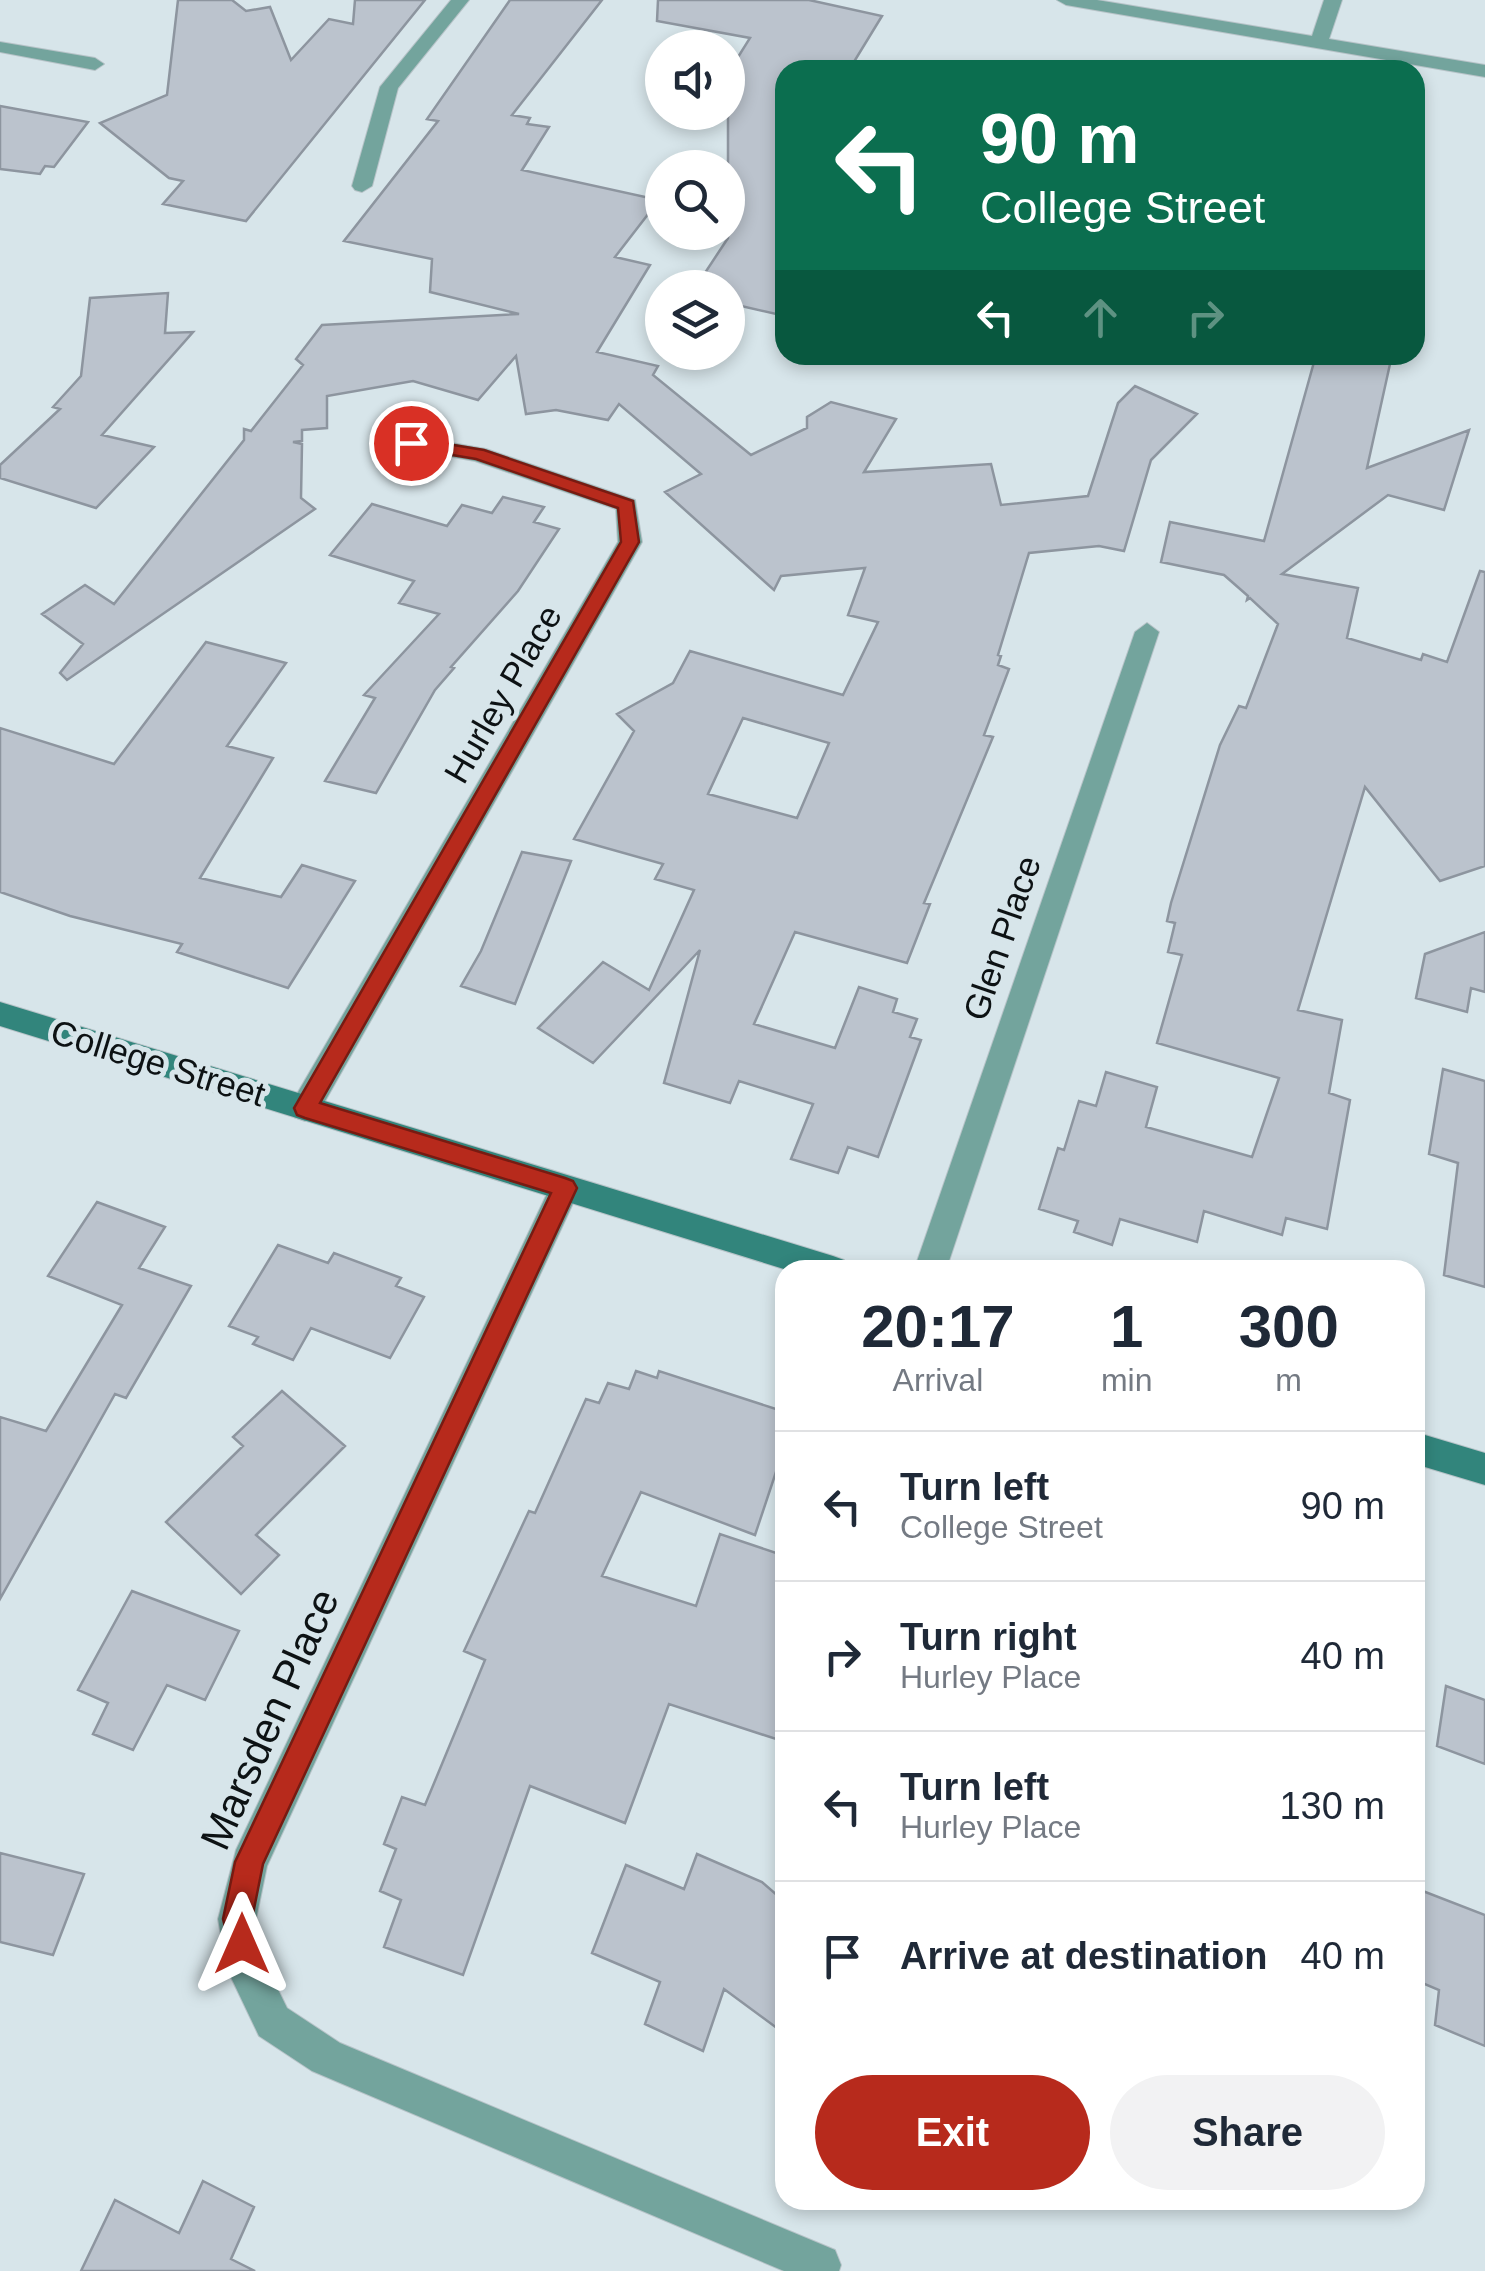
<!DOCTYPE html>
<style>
body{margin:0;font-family:Helvetica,sans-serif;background:#f2f2f3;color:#1f2937;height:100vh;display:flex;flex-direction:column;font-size:38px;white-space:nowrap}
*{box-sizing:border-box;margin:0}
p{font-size:32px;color:#747a83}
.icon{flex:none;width:55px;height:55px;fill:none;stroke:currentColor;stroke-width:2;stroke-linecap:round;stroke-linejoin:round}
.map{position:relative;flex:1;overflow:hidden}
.panel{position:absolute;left:775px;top:1260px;width:650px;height:950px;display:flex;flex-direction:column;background:#fff;border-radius:30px;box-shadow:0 5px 15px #0003}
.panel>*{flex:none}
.banner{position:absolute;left:775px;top:60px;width:650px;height:305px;border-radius:30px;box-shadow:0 5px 15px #0003;background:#0b6e4f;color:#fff;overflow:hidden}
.controls{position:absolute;left:645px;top:30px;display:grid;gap:20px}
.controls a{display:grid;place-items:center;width:100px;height:100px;border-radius:50%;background:#fff;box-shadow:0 5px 15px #0003;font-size:50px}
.pin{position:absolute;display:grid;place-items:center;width:85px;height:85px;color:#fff;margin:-42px;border:5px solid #fff;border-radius:50%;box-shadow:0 2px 10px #0007}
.me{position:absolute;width:110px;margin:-55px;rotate:0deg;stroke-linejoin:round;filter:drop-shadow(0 0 8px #0008)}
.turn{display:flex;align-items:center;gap:35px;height:210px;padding:0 40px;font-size:45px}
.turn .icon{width:130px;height:130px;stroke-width:2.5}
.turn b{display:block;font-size:70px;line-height:85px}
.lanes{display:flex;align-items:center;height:95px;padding:0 40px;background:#0003;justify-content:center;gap:50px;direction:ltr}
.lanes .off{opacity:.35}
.eta{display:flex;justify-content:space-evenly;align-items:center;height:170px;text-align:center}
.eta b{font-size:60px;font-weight:800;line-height:70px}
.primary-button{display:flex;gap:20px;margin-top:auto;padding:20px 40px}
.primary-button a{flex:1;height:115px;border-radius:60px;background:#b72a1c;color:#fff;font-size:40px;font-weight:800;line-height:115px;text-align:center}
.primary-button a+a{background:#f2f2f3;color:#1f2937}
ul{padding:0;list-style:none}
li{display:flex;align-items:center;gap:30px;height:150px;padding:0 40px;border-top:2px solid #e0e1e3}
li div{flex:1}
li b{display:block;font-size:38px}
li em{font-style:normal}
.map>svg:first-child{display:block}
.building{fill:#bbc3cd;stroke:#8d959f;stroke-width:2.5;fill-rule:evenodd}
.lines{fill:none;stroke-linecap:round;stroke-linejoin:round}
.minor-casing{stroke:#b7c3c8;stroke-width:2}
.secondary-casing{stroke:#b7c3c8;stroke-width:2}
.minor{fill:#73a49d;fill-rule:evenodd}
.secondary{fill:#32857c;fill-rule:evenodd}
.route{fill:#b72a1c;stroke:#771b12;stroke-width:2.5}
.labels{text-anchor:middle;stroke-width:10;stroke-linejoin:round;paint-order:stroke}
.street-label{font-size:35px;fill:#0d1214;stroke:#d7e5ea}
.near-street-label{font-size:42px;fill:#0d1214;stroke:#d7e5ea}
</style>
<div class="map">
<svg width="1485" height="2271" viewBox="0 0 1485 2271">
<rect width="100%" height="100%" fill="#d7e5ea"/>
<path class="building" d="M 178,0 L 232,0 L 246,11 L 270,7 L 291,60 L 329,19 L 353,24 L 355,0 L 425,0 L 246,221 L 163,204 L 183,181 L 169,178 L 100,123 L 167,95 Z
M 510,0 L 602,0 L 512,115 L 530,118 L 527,124 L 549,127 L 522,170 L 659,200 L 615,257 L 650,265 L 597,352 L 658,366 L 653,375 L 751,455 L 807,428 L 807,417 L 831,402 L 896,419 L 864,472 L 991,464 L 1001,505 L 1088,496 L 1118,403 L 1135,386 L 1197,414 L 1151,460 L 1124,551 L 1099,546 L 1029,553 L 998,655 L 1001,656 L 998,665 L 1009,669 L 984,735 L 993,737 L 924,903 L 930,904 L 907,963 L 795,932 L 754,1024 L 835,1048 L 859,987 L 897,999 L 893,1012 L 917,1019 L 910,1037 L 921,1040 L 878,1157 L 848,1147 L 838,1173 L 791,1159 L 813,1104 L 739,1081 L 730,1103 L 664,1083 L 700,950 L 593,1063 L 538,1028 L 603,962 L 649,990 L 694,890 L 655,879 L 663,864 L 574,839 L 634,731 L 617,714 L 673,683 L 690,651 L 843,695 L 878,622 L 848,615 L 865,568 L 781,576 L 774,590 L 665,492 L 701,474 L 619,404 L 608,420 L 556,410 L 526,414 L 516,356 L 478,400 L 413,381 L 327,396 L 327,428 L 302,430 L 302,441 L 293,442 L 302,444 L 301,498 L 315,509 L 67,680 L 60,673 L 83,644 L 42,614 L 85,585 L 114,604 L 244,440 L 244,429 L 251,431 L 303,365 L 296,359 L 322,325 L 519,314 L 430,292 L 432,259 L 344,241 L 438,121 L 427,119 ZM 743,718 L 829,743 L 797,818 L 708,794 Z
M 658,0 L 809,0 L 882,16 L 849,70 L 785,70 L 785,316 L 728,303 L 728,288 L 695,288 L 728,238 L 728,73 L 750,38 L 657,21 Z
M 0,106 L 88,122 L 54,167 L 45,166 L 40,174 L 0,169 Z
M 168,293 L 165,333 L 193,332 L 102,435 L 154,447 L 96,508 L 0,478 L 0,465 L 60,409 L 53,407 L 81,376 L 90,298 Z
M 1316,355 L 1392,355 L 1367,468 L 1469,430 L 1444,510 L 1388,495 L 1282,574 L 1358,588 L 1347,638 L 1421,660 L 1423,654 L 1447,662 L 1480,571 L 1485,572 L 1485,866 L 1440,881 L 1365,787 L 1298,1010 L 1342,1020 L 1329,1093 L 1350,1100 L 1327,1229 L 1286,1218 L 1282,1235 L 1204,1211 L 1197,1242 L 1120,1219 L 1112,1245 L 1074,1232 L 1078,1221 L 1039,1209 L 1058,1148 L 1064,1150 L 1079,1101 L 1096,1106 L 1106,1072 L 1157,1087 L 1146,1127 L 1252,1157 L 1279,1078 L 1157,1043 L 1182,955 L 1168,952 L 1175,923 L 1167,921 L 1171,903 L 1220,745 L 1239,706 L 1246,708 L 1278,624 L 1250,598 L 1247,600 L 1248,596 L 1224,575 L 1161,562 L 1170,522 L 1264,541 Z
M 503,497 L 544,507 L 534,522 L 559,529 L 518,591 L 451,667 L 454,668 L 435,690 L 376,793 L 325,781 L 375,698 L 364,695 L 439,614 L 399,603 L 414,581 L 330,555 L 372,504 L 447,526 L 462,505 L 492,513 Z
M 206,642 L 286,663 L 227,746 L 273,758 L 200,878 L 281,897 L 302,865 L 355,881 L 288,988 L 177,952 L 182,944 L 70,916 L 0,892 L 0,728 L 114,764 Z
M 522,852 L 571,861 L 515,1004 L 461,986 L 481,951 Z
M 1485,932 L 1485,992 L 1471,988 L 1467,1012 L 1416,998 L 1425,954 Z
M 1443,1069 L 1485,1081 L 1485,1287 L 1444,1275 L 1458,1163 L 1429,1154 Z
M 97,1202 L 165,1227 L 139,1268 L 191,1286 L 126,1398 L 115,1394 L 0,1599 L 0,1417 L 46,1431 L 122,1305 L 48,1276 Z
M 278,1245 L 328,1263 L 334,1253 L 401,1278 L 396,1286 L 424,1297 L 390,1358 L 311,1328 L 293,1360 L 253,1344 L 258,1337 L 229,1326 Z
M 636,1371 L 657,1378 L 659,1371 L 785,1412 L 785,1445 L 755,1535 L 641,1492 L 602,1576 L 696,1606 L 720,1534 L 785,1556 L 785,1707 L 776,1739 L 669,1704 L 625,1823 L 530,1786 L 463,1975 L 384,1947 L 401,1900 L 380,1891 L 396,1849 L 384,1844 L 402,1797 L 425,1805 L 485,1660 L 464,1651 L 529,1511 L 535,1513 L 586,1399 L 599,1403 L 608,1383 L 629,1389 Z
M 282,1391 L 345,1446 L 256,1535 L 279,1555 L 241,1594 L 166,1522 L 243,1446 L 233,1437 Z
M 132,1591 L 239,1631 L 205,1700 L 167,1685 L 133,1750 L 93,1734 L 108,1703 L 78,1690 Z
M 1446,1686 L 1485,1700 L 1485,1764 L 1437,1746 Z
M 0,1853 L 84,1874 L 53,1955 L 0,1942 Z
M 697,1854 L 762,1882 L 785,1902 L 785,2034 L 724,1989 L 703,2051 L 645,2024 L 660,1982 L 592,1953 L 626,1865 L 684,1889 Z
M 1415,1888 L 1485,1915 L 1485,2046 L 1435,2025 L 1439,1990 L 1415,1980 Z
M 203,2181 L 254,2207 L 231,2259 L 255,2271 L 81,2271 L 115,2200 L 179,2233 Z"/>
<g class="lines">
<defs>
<path id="minor" d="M 451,0 L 469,0 L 398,88 L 372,186 L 362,192 L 355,190 L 352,186 L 380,87 Z
M 1057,0 L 1097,0 L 1312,36 L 1324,0 L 1342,0 L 1329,39 L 1485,65 L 1485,77 L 1066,5 Z
M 0,42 L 95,58 L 104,64 L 95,70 L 0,52 Z
M 411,436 L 486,449 L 635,500 L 642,542 L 316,1117 L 305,1121 L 294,1117 L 290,1108 L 294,1099 L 618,542 L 616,509 L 475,461 L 403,448 L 400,443 Z
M 1147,623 L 1159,632 L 946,1270 L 914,1270 L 1135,632 Z
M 565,1175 L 576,1179 L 580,1188 L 267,1866 L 256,1919 L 266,1965 L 287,2008 L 340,2043 L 835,2250 L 841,2265 L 839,2271 L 784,2271 L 312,2071 L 259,2036 L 227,1969 L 218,1919 L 236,1850 L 554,1179 Z"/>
<path id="secondary" d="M 0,1002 L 833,1256 L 844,1260 L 849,1270 L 787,1270 L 0,1026 Z
M 1415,1432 L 1485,1453 L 1485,1485 L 1415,1464 Z"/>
</defs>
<use href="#minor" class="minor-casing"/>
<use href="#secondary" class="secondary-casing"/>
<use href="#minor" class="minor"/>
<use href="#secondary" class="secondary"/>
</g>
<path class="route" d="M 411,438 L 484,450 L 633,501 L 639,542 L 320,1103 L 565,1178 L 573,1181 L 577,1188 L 263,1864 L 252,1919 L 257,1944 L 252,1954 L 242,1959 L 232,1954 L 223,1919 L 235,1862 L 551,1193 L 305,1118 L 297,1115 L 294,1108 L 621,542 L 618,508 L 476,459 L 405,447 L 402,443 Z"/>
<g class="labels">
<g class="street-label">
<text transform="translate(503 694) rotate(-60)" y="12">Hurley Place</text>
<text transform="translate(1002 938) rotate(-71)" y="12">Glen Place</text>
<text transform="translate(158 1063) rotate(17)" y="12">College Street</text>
</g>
<g class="near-street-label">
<text transform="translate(269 1719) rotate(-66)" y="15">Marsden Place</text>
</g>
</g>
</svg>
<div class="controls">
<a><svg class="icon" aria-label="sound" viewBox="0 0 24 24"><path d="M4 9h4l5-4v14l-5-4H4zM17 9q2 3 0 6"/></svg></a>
<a><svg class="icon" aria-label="search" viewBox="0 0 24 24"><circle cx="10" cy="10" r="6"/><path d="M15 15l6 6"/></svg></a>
<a><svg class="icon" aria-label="layers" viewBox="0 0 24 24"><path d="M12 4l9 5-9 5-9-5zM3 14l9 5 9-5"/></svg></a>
</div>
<div class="pin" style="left:411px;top:443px;background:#d93025"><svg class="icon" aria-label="arrive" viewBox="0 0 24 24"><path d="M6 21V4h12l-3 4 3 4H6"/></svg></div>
<svg class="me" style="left:242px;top:1944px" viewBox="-20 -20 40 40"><path d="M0-17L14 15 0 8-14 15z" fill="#b72a1c" stroke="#fff" stroke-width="4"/></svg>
<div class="banner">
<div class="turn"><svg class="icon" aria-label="left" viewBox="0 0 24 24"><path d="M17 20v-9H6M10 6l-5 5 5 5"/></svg><div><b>90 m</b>College Street</div></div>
<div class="lanes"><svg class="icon" aria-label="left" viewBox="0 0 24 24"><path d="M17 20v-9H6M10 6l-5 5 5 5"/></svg><svg class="icon off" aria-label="ahead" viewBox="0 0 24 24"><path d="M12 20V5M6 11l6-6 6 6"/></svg><svg class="icon off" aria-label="right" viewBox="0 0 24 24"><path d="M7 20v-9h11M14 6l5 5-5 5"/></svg></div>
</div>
<section class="panel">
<div class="eta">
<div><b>20:17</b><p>Arrival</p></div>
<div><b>1</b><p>min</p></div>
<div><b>300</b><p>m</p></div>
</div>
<ul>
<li><svg class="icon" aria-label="left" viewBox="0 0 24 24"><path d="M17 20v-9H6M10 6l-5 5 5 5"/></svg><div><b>Turn left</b><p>College Street</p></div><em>90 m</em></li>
<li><svg class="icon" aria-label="right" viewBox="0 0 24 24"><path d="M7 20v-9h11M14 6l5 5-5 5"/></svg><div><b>Turn right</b><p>Hurley Place</p></div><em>40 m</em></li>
<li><svg class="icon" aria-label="left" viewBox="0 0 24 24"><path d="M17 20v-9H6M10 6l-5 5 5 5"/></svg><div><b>Turn left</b><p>Hurley Place</p></div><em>130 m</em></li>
<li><svg class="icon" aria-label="arrive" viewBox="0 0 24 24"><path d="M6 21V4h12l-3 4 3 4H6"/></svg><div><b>Arrive at destination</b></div><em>40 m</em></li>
</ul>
<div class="primary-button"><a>Exit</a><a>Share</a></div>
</section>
</div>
